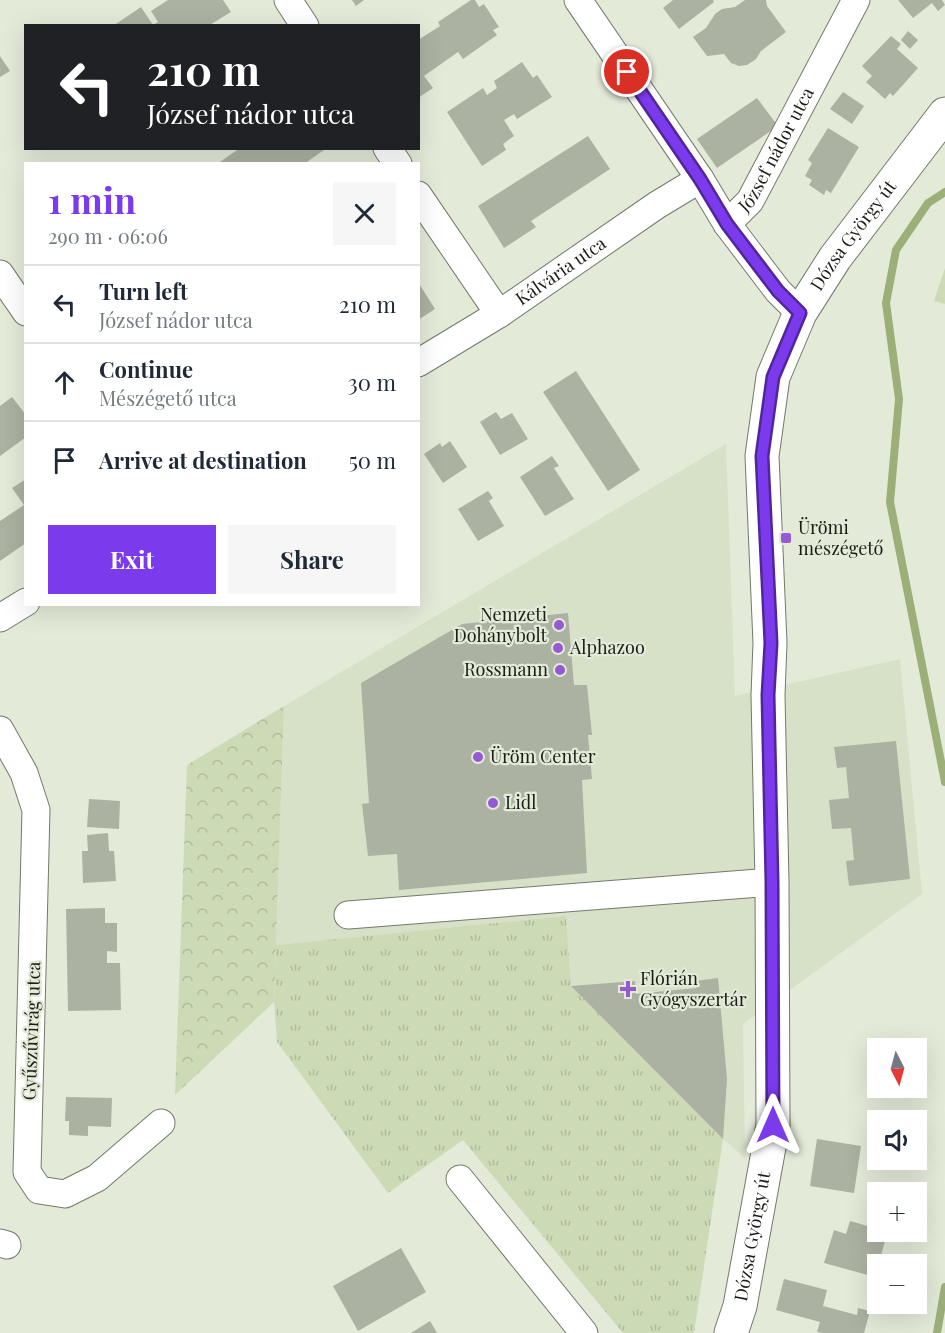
<!DOCTYPE html>
<meta charset="utf-8">
<style>
body{margin:0;font-family:"Playfair Display",serif;background:#f6f6f7;color:#1f2937;height:100vh;display:flex;flex-direction:column;font-size:22px;white-space:nowrap}
*{box-sizing:border-box;margin:0}
p{font-size:20px;color:#747a83}
.icon{flex:none;width:33px;height:33px;fill:none;stroke:currentColor;stroke-width:2;stroke-linecap:round;stroke-linejoin:round}
.map{position:relative;flex:1;overflow:hidden}
.sheet{position:absolute;left:24px;top:162px;width:396px;height:444px;display:flex;flex-direction:column;background:#fff;border-radius:0px;box-shadow:0 6px 24px #0002}
.sheet>*{flex:none}
.guide{position:absolute;left:24px;top:24px;width:396px;height:126px;border-radius:0px;box-shadow:0 6px 24px #0002;background:#202124;color:#fff;overflow:hidden}
.needle{width:39px;rotate:174deg}
.tools{position:absolute;left:867px;top:1038px;display:grid;gap:12px}
.tools a{display:grid;place-items:center;width:60px;height:60px;border-radius:0px;background:#fff;box-shadow:0 6px 24px #0002;font-size:30px}
.pin{position:absolute;display:grid;place-items:center;width:51px;height:51px;color:#fff;margin:-26px;border:3px solid #fff;border-radius:50%;box-shadow:0 2px 6px #0007}
.me{position:absolute;width:66px;margin:-33px;rotate:0deg;stroke-linejoin:round;filter:drop-shadow(0 0 4px #0008)}
.turn{display:flex;align-items:center;gap:21px;height:126px;padding:0 24px;font-size:27px}
.turn .icon{width:78px;height:78px;stroke-width:2.5}
.turn b{display:block;font-size:42px;line-height:51px}
.round{display:grid;place-items:center;flex:none;width:63px;height:63px;border-radius:0px;background:#f6f6f7}
.headline{display:flex;align-items:center;justify-content:space-between;height:102px;padding:0 24px}
h1{font-size:36px;font-weight:700;line-height:45px;color:#7c3aed}
.cta{display:flex;gap:12px;margin-top:auto;padding:12px 24px}
.cta a{flex:1;height:69px;border-radius:0px;background:#7c3aed;color:#fff;font-size:24px;font-weight:700;line-height:69px;text-align:center}
.cta a+a{background:#f6f6f7;color:#1f2937}
ul{padding:0;list-style:none}
li{display:flex;align-items:center;gap:18px;height:78px;padding:0 24px;border-top:2px solid #e0e1e3}
li div{flex:1}
li b{display:block;font-size:22px}
li em{font-style:normal}
.map>svg:first-child{display:block}
.built{fill:#d7e1c8}
.grass{fill:url(#grass-tufts)}
.park{fill:url(#park-crowns)}
.garden{fill:#cddab6}
.lines{fill:none;stroke-linecap:round;stroke-linejoin:round}
.stream{stroke:#9caf79;stroke-width:8}
.building{fill:#abb2a1}
.minor-casing{stroke:#737a6a;stroke-width:29}
.major-casing{stroke:#737a6a;stroke-width:35}
.minor{stroke:#fff;stroke-width:27}
.major{stroke:#fff;stroke-width:33}
.route-casing{stroke:#51269a;stroke-width:15}
.route{stroke:#7c3aed;stroke-width:10}
.poi-dot{fill:#955ad2;stroke:#e3ead8;stroke-width:2}
.labels{text-anchor:middle;stroke-width:4.5;stroke-linejoin:round;paint-order:stroke}
.street-label{font-size:18px;fill:#1b1d17;stroke:#e3ead8}
.poi-label{font-size:18px;fill:#1b1d17;stroke:#e3ead8;text-anchor:start}
</style>
<div class="map">
<svg width="945" height="1333" viewBox="0 0 945 1333">
<defs>
<pattern id="grass-tufts" width="24" height="20" patternUnits="userSpaceOnUse" patternTransform="scale(1.5)"><rect width="24" height="20" fill="#cddab6"/><path d="M3 7l-1-3M5 7V3M7 7l1-3M15 17l-1-3M17 17v-4M19 17l1-3" fill="none" stroke="#afbb9c"/></pattern>
<pattern id="park-crowns" width="20" height="18" patternUnits="userSpaceOnUse" patternTransform="scale(1.5)"><rect width="20" height="18" fill="#cddab6"/><path d="M2 6a3 3 0 1 1 6 0M12 15a3 3 0 1 1 6 0" fill="none" stroke="#afbb9c"/></pattern>
</defs>
<rect width="100%" height="100%" fill="#e3ead8"/>
<path class="built" d="M 726,444 L 735,696 L 900,659 L 922,894 L 743,1024 L 745,1158 L 723,1139 L 571,986 L 566,916 L 276,945 L 284,706 Z"/>
<path class="grass" d="M 566,916 L 571,986 L 723,1139 L 694,1333 L 623,1333 L 463,1140 L 388,1193 L 277,1042 L 274,1001 L 276,945 Z"/>
<path class="park" d="M 284,706 L 274,1002 L 175,1095 L 187,765 Z"/>
<path class="garden" d="M 945,268 L 945,304 L 934,301 Z"/>
<g class="lines">
<path class="stream" d="M 945,192 L 928,203 L 896,250 L 886,303 L 899,399 L 890,502 L 945,782
M 937,1333 L 945,1287"/>
</g>
<path class="building" d="M 168,0 L 223,0 L 231,12 L 208,26 L 113,26 L 141,7 L 153,25 L 158,22 L 151,11 Z
M 352,0 L 364,0 L 356,6 Z
M 471,0 L 475,0 L 479,7 L 484,4 L 499,27 L 493,30 L 497,35 L 463,59 L 458,52 L 424,76 L 433,88 L 418,98 L 418,40 L 440,26 L 438,22 Z
M 673,0 L 713,0 L 714,2 L 679,29 L 663,8 Z
M 745,0 L 766,0 L 767,6 L 786,32 L 761,51 L 756,59 L 747,65 L 739,66 L 731,63 L 724,54 L 707,56 L 693,37 L 706,28 L 715,14 L 722,9 L 735,7 Z
M 898,0 L 942,0 L 945,5 L 938,11 L 932,3 L 913,18 Z
M 908,31 L 918,40 L 910,49 L 901,40 Z
M 891,36 L 901,44 L 897,49 L 918,68 L 893,96 L 890,93 L 885,99 L 866,82 L 872,76 L 862,66 Z
M 0,56 L 10,71 L 0,77 Z
M 522,62 L 533,78 L 537,75 L 552,97 L 517,119 L 514,114 L 504,120 L 514,136 L 503,144 L 506,150 L 482,166 L 447,112 L 483,88 L 487,95 L 497,88 L 494,81 Z
M 843,92 L 864,106 L 852,124 L 830,109 Z
M 757,98 L 778,126 L 717,168 L 697,139 Z
M 828,128 L 859,147 L 831,193 L 826,190 L 824,195 L 809,185 L 812,180 L 805,176 L 812,163 L 808,160 Z
M 588,136 L 610,169 L 531,221 L 536,227 L 504,248 L 478,206 Z
M 240,148 L 323,148 L 324,150 L 304,164 L 217,164 Z
M 418,282 L 435,309 L 418,320 Z
M 576,371 L 640,470 L 608,491 L 543,392 Z
M 12,397 L 26,415 L 26,437 L 0,456 L 0,406 Z
M 496,412 L 501,419 L 512,413 L 528,439 L 500,455 L 480,422 Z
M 450,441 L 467,467 L 443,483 L 424,454 L 440,443 L 442,447 Z
M 552,456 L 559,466 L 554,468 L 574,499 L 545,516 L 520,477 Z
M 26,479 L 26,543 L 0,561 L 0,521 L 24,505 L 12,488 Z
M 488,491 L 493,498 L 489,501 L 504,526 L 478,541 L 458,509 Z
M 568,613 L 574,685 L 587,685 L 592,735 L 588,735 L 592,779 L 582,780 L 587,873 L 399,890 L 397,854 L 368,856 L 362,804 L 369,803 L 361,683 L 462,624 Z
M 896,741 L 910,879 L 849,886 L 846,861 L 854,860 L 851,828 L 832,829 L 829,800 L 849,798 L 846,767 L 837,768 L 834,747 Z
M 89,799 L 120,801 L 119,829 L 87,827 Z
M 108,833 L 109,851 L 114,851 L 116,881 L 83,883 L 82,851 L 88,851 L 87,835 Z
M 105,908 L 105,923 L 117,923 L 117,952 L 107,951 L 107,963 L 120,963 L 121,1010 L 68,1011 L 66,909 Z
M 718,978 L 727,1079 L 723,1139 L 571,986 L 635,981 L 636,994 L 696,988 L 695,981 Z
M 66,1097 L 112,1098 L 111,1127 L 88,1126 L 88,1136 L 69,1135 L 69,1121 L 65,1121 Z
M 817,1139 L 861,1146 L 854,1193 L 810,1186 Z
M 850,1221 L 878,1229 L 876,1239 L 885,1241 L 875,1277 L 824,1263 L 834,1230 L 846,1234 Z
M 401,1248 L 426,1292 L 358,1331 L 333,1286 Z
M 784,1279 L 827,1290 L 823,1306 L 857,1315 L 858,1308 L 870,1311 L 864,1333 L 823,1333 L 817,1332 L 820,1322 L 776,1310 Z
M 430,1321 L 437,1333 L 411,1333 Z"/>
<g class="lines">
<defs>
<g id="minor">
<path d="M 288,0 L 305,26"/>
<path d="M 578,0 L 700,179 L 727,224 L 778,291 L 800,313"/>
<path d="M 387,148 L 398,164"/>
<path d="M 418,195 L 499,314"/>
<path id="s1" d="M 727,224 L 750,201 L 856,0"/>
<path d="M 0,274 L 26,312"/>
<path id="s2" d="M 418,363 L 499,314 L 657,205 L 700,179"/>
<path d="M 0,618 L 26,602"/>
<path d="M 0,730 L 24,773 L 36,810 L 27,1172 L 39,1190 L 65,1194 L 97,1178 L 161,1123"/>
<path d="M 348,915 L 772,882"/>
<path d="M 460,1179 L 584,1333"/>
<path d="M 0,1243 L 7,1245"/>
</g>
<g id="major">
<path id="s3" d="M 731,1333 L 740,1306 L 773,1125 L 772,882 L 768,695 L 770,643 L 762,456 L 773,377 L 800,313 L 835,258 L 945,114"/>
</g>
</defs>
<use href="#minor" class="minor-casing"/>
<use href="#major" class="major-casing"/>
<use href="#minor" class="minor"/>
<use href="#major" class="major"/>
</g>
<g class="lines">
<defs>
<path id="route" d="M 627,72 L 700,179 L 727,224 L 778,291 L 800,313 L 773,377 L 762,456 L 771,643 L 768,695 L 772,882 L 773,1125"/>
</defs>
<use href="#route" class="route-casing"/>
<use href="#route" class="route"/>
</g>
<g class="poi-dot">
<rect x="780" y="532" width="12" height="12" rx="3"/>
<circle cx="559" cy="625" r="6"/>
<circle cx="558" cy="648" r="6"/>
<circle cx="560" cy="670" r="6"/>
<circle cx="478" cy="757" r="6"/>
<circle cx="493" cy="803" r="6"/>
<path d="M625 980h6v6h6v6h-6v6h-6v-6h-6v-6h6z"/>
</g>
<g class="labels">
<g class="street-label">
<text dy="6" stroke="none"><textPath href="#s1" startOffset="90">József nádor utca</textPath></text>
<text dy="6" stroke="none"><textPath href="#s3" startOffset="1125">Dózsa György út</textPath></text>
<text dy="6" stroke="none"><textPath href="#s2" startOffset="170">Kálvária utca</textPath></text>
<text transform="translate(32 1031) rotate(-88)" y="6">Gyűszűvirág utca</text>
<text dy="6" stroke="none"><textPath href="#s3" startOffset="99">Dózsa György út</textPath></text>
</g>
<g class="poi-label">
<text x="798" y="534">Ürömi<tspan x="798" dy="21">mészégető</tspan></text>
<text x="547" y="621" text-anchor="end">Nemzeti<tspan x="547" dy="21">Dohánybolt</tspan></text>
<text x="570" y="654">Alphazoo</text>
<text x="548" y="676" text-anchor="end">Rossmann</text>
<text x="490" y="763">Üröm Center</text>
<text x="505" y="809">Lidl</text>
<text x="640" y="985">Flórián<tspan x="640" dy="21">Gyógyszertár</tspan></text>
</g>
</g>
</svg>
<div class="tools">
<a><svg class="needle" viewBox="-14 -14 28 28"><path d="M0-13l5 13h-10z" fill="#e53935"/><path d="M0 13l5-13h-10z" fill="#747a83"/></svg></a>
<a><svg class="icon" aria-label="sound" viewBox="0 0 24 24"><path d="M4 9h4l5-4v14l-5-4H4zM17 9q2 3 0 6"/></svg></a>
<a>+</a>
<a>−</a>
</div>
<div class="pin" style="left:627px;top:72px;background:#d93025"><svg class="icon" aria-label="arrive" viewBox="0 0 24 24"><path d="M6 21V4h12l-3 4 3 4H6"/></svg></div>
<svg class="me" style="left:773px;top:1125px" viewBox="-20 -20 40 40"><path d="M0-17L14 15 0 8-14 15z" fill="#7c3aed" stroke="#fff" stroke-width="4"/></svg>
<div class="guide">
<div class="turn"><svg class="icon" aria-label="left" viewBox="0 0 24 24"><path d="M17 20v-9H6M10 6l-5 5 5 5"/></svg><div><b>210 m</b>József nádor utca</div></div>
</div>
<section class="sheet">
<div class="headline"><div><h1>1 min</h1><p>290 m · 06:06</p></div><a class="round"><svg class="icon" aria-label="close" viewBox="0 0 24 24"><path d="M6 6l12 12M18 6L6 18"/></svg></a></div>
<ul>
<li><svg class="icon" aria-label="left" viewBox="0 0 24 24"><path d="M17 20v-9H6M10 6l-5 5 5 5"/></svg><div><b>Turn left</b><p>József nádor utca</p></div><em>210 m</em></li>
<li><svg class="icon" aria-label="ahead" viewBox="0 0 24 24"><path d="M12 20V5M6 11l6-6 6 6"/></svg><div><b>Continue</b><p>Mészégető utca</p></div><em>30 m</em></li>
<li><svg class="icon" aria-label="arrive" viewBox="0 0 24 24"><path d="M6 21V4h12l-3 4 3 4H6"/></svg><div><b>Arrive at destination</b></div><em>50 m</em></li>
</ul>
<div class="cta"><a>Exit</a><a>Share</a></div>
</section>
</div>
